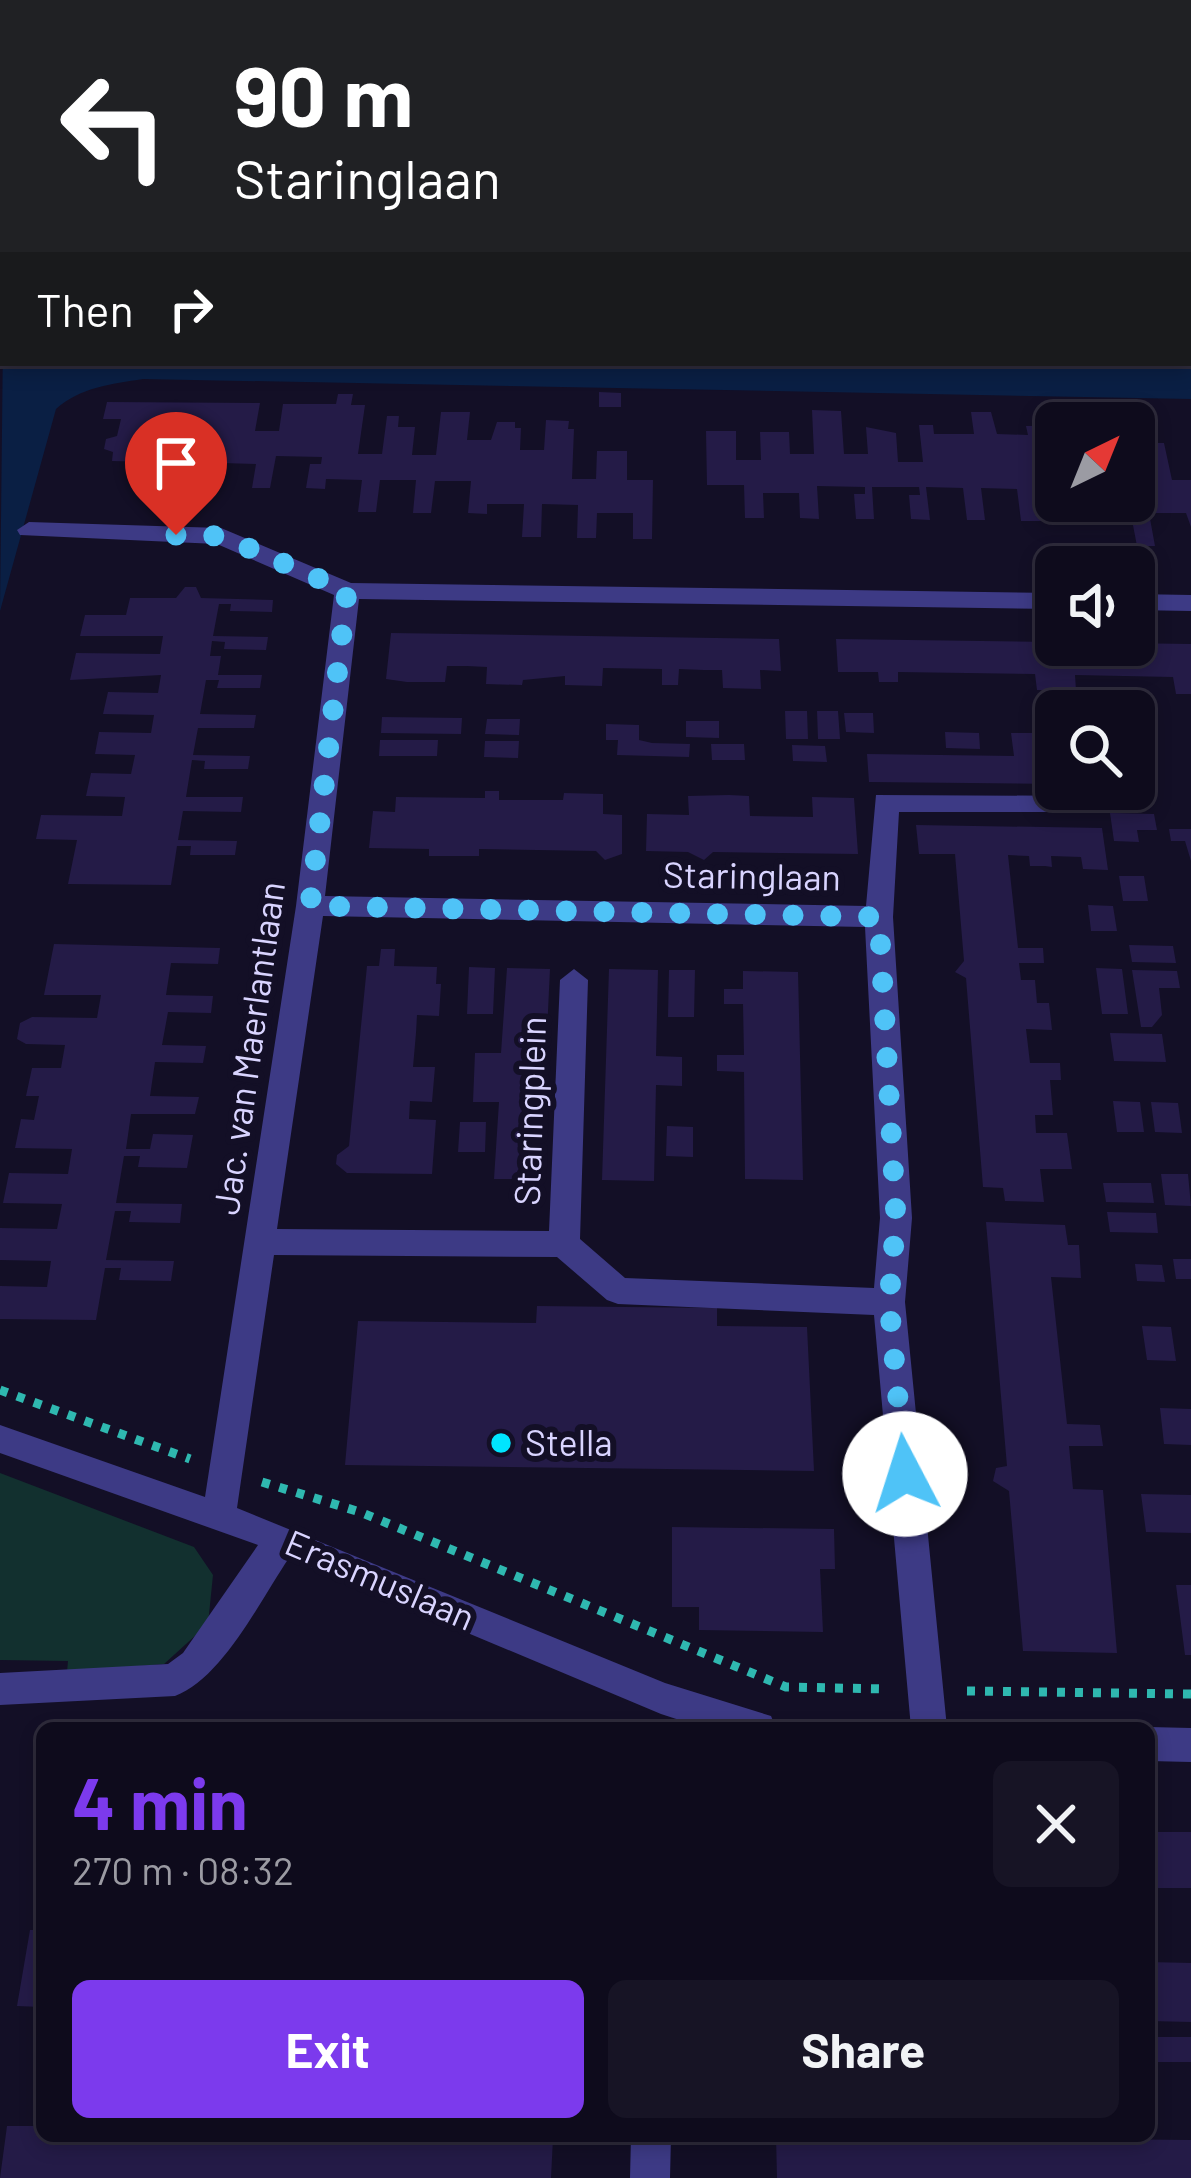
<!DOCTYPE html>
<meta charset="utf-8">
<style>
body{margin:0;font-family:Barlow,sans-serif;background:#171425;color:#f1f3f6;height:100vh;display:flex;flex-direction:column;font-size:45px;white-space:nowrap}
*{box-sizing:border-box;margin:0}
p{font-size:39px;color:#9b9ba3}
.icon{flex:none;width:66px;height:66px;fill:none;stroke:currentColor;stroke-width:2;stroke-linecap:round;stroke-linejoin:round}
.map{position:relative;flex:1;overflow:hidden}
.panel{position:absolute;left:36px;top:1722px;width:1119px;height:420px;display:flex;flex-direction:column;background:#0e0b1c;border-radius:18px;box-shadow:0 6px 18px #0003,0 0 0 3px #2e2b3b}
.panel>*{flex:none}
.guide{position:absolute;left:0px;top:0px;width:1191px;height:366px;box-shadow:0 6px 18px #0003,0 0 0 3px #2e2b3b;background:#202124;color:#fff;overflow:hidden}
.needle{width:78px;rotate:43deg}
.buttons{position:absolute;left:1035px;top:402px;display:grid;gap:24px}
.buttons a{display:grid;place-items:center;width:120px;height:120px;border-radius:18px;background:#0e0b1c;box-shadow:0 6px 18px #0003,0 0 0 3px #2e2b3b;font-size:60px}
.pin{position:absolute;display:grid;place-items:center;width:102px;height:102px;color:#fff;margin:-123px -51px;border-radius:50% 50% 50% 0;rotate:-45deg;box-shadow:0 0 12px #0007}
.pin .icon{rotate:45deg}
.me{position:absolute;width:132px;margin:-66px;rotate:355deg;stroke-linejoin:round;filter:drop-shadow(0 0 9px #0008)}
.turn{display:flex;align-items:center;gap:42px;height:252px;padding:0 36px;font-size:54px}
.turn .icon{width:156px;height:156px;stroke-width:2.5}
.turn b{display:block;font-size:84px;line-height:102px}
.then{display:flex;align-items:center;height:114px;padding:0 36px;background:#0003;gap:24px;font-size:45px}
.round{display:grid;place-items:center;flex:none;width:126px;height:126px;border-radius:18px;background:#171425}
.summary{display:flex;align-items:center;justify-content:space-between;height:204px;padding:0 36px}
h1{font-size:72px;font-weight:700;line-height:90px;color:#7c3aed}
.primary-button{display:flex;gap:24px;margin-top:auto;padding:24px 36px}
.primary-button a{flex:1;height:138px;border-radius:18px;background:#7c3aed;color:#fff;font-size:48px;font-weight:700;line-height:138px;text-align:center}
.primary-button a+a{background:#171425;color:#f1f3f6}
.map>svg:first-child{display:block}
.green{fill:#12302f}
.water{fill:#0a1f44}
.building{fill:#241b47}
.lines{fill:none;stroke-linecap:round;stroke-linejoin:round}
.path{stroke:#2fb8b0;stroke-width:9;stroke-dasharray:8 10;stroke-linecap:butt}
.minor{fill:#3d3a85;fill-rule:evenodd}
.route{stroke:#4fc3f7;stroke-width:21;stroke-dasharray:0 37.8}
.poi-dot{fill:#00e5ff;stroke:#130f26;stroke-width:4.5}
.labels{text-anchor:middle;stroke-width:12;stroke-linejoin:round;paint-order:stroke}
.street-label{font-size:36px;fill:#d9d4ff;stroke:#130f26}
.poi-label{font-size:36px;fill:#d9d4ff;stroke:#130f26;text-anchor:start}
</style>
<div class="map">
<svg width="1191" height="2178" viewBox="0 0 1191 2178">
<rect width="100%" height="100%" fill="#130f26"/>
<path class="green" d="M 0,1473 L 194,1547 L 213,1575 L 208,1624 L 164,1664 L 67,1672 L 68,1661 L 0,1660 Z"/>
<path class="water" d="M 3,338 L 3,363 L 1188,363 L 1191,351 L 1191,399 L 143,379 C 111,384 81,387 56,409 L 0,611 Z"/>
<path class="building" d="M 599,392 L 621,393 L 621,407 L 599,407 Z
M 338,394 L 353,394 L 351,405 L 365,405 L 358,454 L 382,454 L 387,416 L 399,416 L 398,427 L 415,427 L 412,455 L 436,455 L 441,412 L 470,412 L 467,440 L 491,440 L 497,422 L 515,422 L 515,428 L 521,428 L 520,450 L 544,450 L 546,420 L 569,421 L 568,429 L 574,429 L 572,479 L 596,479 L 597,451 L 627,451 L 627,480 L 653,480 L 652,539 L 633,539 L 633,513 L 597,513 L 596,538 L 577,538 L 578,505 L 542,504 L 541,537 L 522,537 L 524,504 L 487,504 L 487,514 L 468,513 L 471,481 L 435,481 L 431,513 L 413,513 L 416,480 L 380,480 L 376,512 L 358,512 L 362,480 L 326,479 L 325,489 L 306,488 L 310,464 L 321,464 L 322,457 L 276,456 L 270,488 L 252,488 L 256,464 L 221,463 L 216,487 L 198,487 L 202,464 L 166,463 L 162,486 L 143,486 L 148,462 L 112,461 L 113,452 L 104,449 L 106,439 L 117,436 L 121,419 L 103,419 L 107,402 L 260,403 L 255,431 L 279,431 L 283,404 L 336,404 Z
M 812,410 L 841,411 L 844,454 L 868,454 L 866,427 L 896,433 L 898,462 L 923,462 L 919,425 L 933,425 L 934,434 L 974,434 L 971,412 L 991,412 L 997,434 L 1028,435 L 1026,426 L 1047,426 L 1049,435 L 1056,435 L 1056,489 L 1036,489 L 1041,521 L 1021,521 L 1017,489 L 981,488 L 985,520 L 967,520 L 963,488 L 926,487 L 930,520 L 911,519 L 909,495 L 920,495 L 919,487 L 872,487 L 874,519 L 856,519 L 854,494 L 865,494 L 865,487 L 817,486 L 819,519 L 800,518 L 799,493 L 763,493 L 764,518 L 745,518 L 744,485 L 707,485 L 706,431 L 736,431 L 736,460 L 761,460 L 760,432 L 789,432 L 790,454 L 814,454 Z
M 1135,443 L 1164,443 L 1172,480 L 1191,480 L 1191,527 L 1186,513 L 1149,513 L 1155,546 L 1137,546 L 1132,520 L 1143,521 L 1142,513 L 1094,512 L 1095,522 L 1076,522 L 1073,501 L 1134,501 L 1134,469 L 1140,469 Z
M 185,587 L 196,587 L 201,598 L 273,600 L 272,612 L 230,611 L 231,604 L 219,604 L 213,636 L 268,637 L 266,650 L 224,649 L 225,642 L 212,641 L 210,656 L 221,656 L 218,675 L 262,675 L 260,688 L 217,688 L 219,680 L 206,680 L 200,714 L 256,715 L 254,728 L 198,728 L 193,755 L 250,756 L 248,769 L 204,769 L 205,761 L 192,760 L 186,797 L 243,797 L 241,812 L 183,811 L 178,840 L 237,841 L 235,855 L 190,855 L 191,846 L 177,846 L 171,885 L 68,884 L 77,840 L 36,839 L 41,815 L 122,816 L 125,797 L 86,796 L 91,773 L 131,774 L 135,755 L 95,754 L 99,732 L 151,733 L 154,715 L 103,714 L 108,692 L 158,693 L 161,675 L 70,680 L 76,653 L 160,654 L 163,636 L 80,636 L 85,615 L 126,615 L 130,598 L 176,598 Z
M 391,633 L 779,639 L 781,671 L 760,670 L 761,689 L 723,688 L 722,670 L 704,670 L 679,669 L 678,685 L 662,685 L 662,669 L 603,668 L 602,686 L 565,685 L 565,676 L 523,680 L 522,685 L 486,684 L 487,667 L 467,666 L 447,666 L 445,682 L 407,682 L 386,679 Z
M 836,639 L 1191,644 L 1191,694 L 1176,694 L 1173,677 L 1075,675 L 1076,690 L 1037,690 L 1035,674 L 898,672 L 898,682 L 879,682 L 878,672 L 838,672 Z
M 785,711 L 807,711 L 808,739 L 786,739 Z
M 817,711 L 838,711 L 840,739 L 818,739 Z
M 844,713 L 873,713 L 874,733 L 846,732 Z
M 382,717 L 462,718 L 461,734 L 381,733 Z
M 487,719 L 520,719 L 519,735 L 485,734 Z
M 686,721 L 719,721 L 719,738 L 686,737 Z
M 606,724 L 639,725 L 639,740 L 652,743 L 690,744 L 689,757 L 617,755 L 618,740 L 606,740 Z
M 945,732 L 979,733 L 980,749 L 946,748 Z
M 1011,733 L 1056,733 L 1056,784 L 869,782 L 867,754 L 1014,756 Z
M 380,740 L 438,740 L 437,756 L 379,756 Z
M 485,741 L 519,741 L 518,758 L 484,757 Z
M 711,744 L 744,744 L 745,760 L 712,760 Z
M 792,745 L 825,746 L 827,762 L 793,761 Z
M 485,791 L 499,791 L 499,800 L 563,800 L 564,793 L 603,794 L 603,814 L 622,815 L 622,854 L 605,860 L 596,851 L 479,849 L 479,856 L 429,856 L 429,849 L 369,848 L 373,811 L 395,812 L 396,797 L 485,798 Z
M 729,795 L 749,796 L 750,816 L 813,817 L 812,797 L 854,798 L 858,854 L 713,852 L 704,860 L 688,852 L 646,851 L 647,814 L 689,815 L 688,796 Z
M 1110,813 L 1154,814 L 1157,830 L 1137,830 L 1139,842 L 1114,841 Z
M 916,825 L 1102,828 L 1108,870 L 1083,869 L 1081,857 L 1051,856 L 1052,867 L 1045,866 L 1030,866 L 1029,856 L 1008,855 L 1018,948 L 1043,948 L 1044,963 L 1019,963 L 1021,980 L 1035,980 L 1037,1003 L 1049,1003 L 1052,1030 L 1026,1029 L 1030,1063 L 1060,1063 L 1061,1080 L 1050,1080 L 1053,1115 L 1035,1115 L 1036,1133 L 1067,1133 L 1072,1169 L 1040,1169 L 1044,1202 L 1005,1201 L 1003,1188 L 983,1187 L 966,978 L 955,972 L 964,961 L 955,854 L 919,854 Z
M 1169,829 L 1191,829 L 1191,861 L 1185,841 L 1171,841 Z
M 1119,876 L 1144,876 L 1148,901 L 1123,901 Z
M 1088,905 L 1113,906 L 1117,931 L 1091,931 Z
M 54,944 L 220,948 L 218,964 L 171,963 L 166,995 L 213,996 L 211,1013 L 168,1012 L 162,1045 L 206,1046 L 203,1063 L 155,1062 L 150,1096 L 199,1097 L 195,1114 L 131,1114 L 126,1149 L 150,1149 L 153,1134 L 193,1135 L 187,1168 L 138,1167 L 140,1156 L 124,1156 L 116,1203 L 182,1204 L 180,1223 L 129,1222 L 131,1211 L 115,1211 L 106,1260 L 174,1261 L 171,1281 L 119,1280 L 121,1268 L 105,1268 L 96,1320 L 0,1319 L 0,1286 L 47,1287 L 51,1261 L 0,1260 L 0,1228 L 57,1229 L 62,1204 L 3,1203 L 9,1173 L 68,1174 L 72,1149 L 15,1148 L 21,1119 L 34,1120 L 39,1096 L 26,1096 L 32,1068 L 61,1068 L 65,1045 L 26,1044 L 17,1039 L 20,1023 L 32,1017 L 97,1018 L 101,995 L 44,995 Z
M 1129,945 L 1173,946 L 1176,963 L 1132,962 Z
M 381,949 L 395,949 L 394,966 L 437,967 L 436,984 L 441,984 L 439,1016 L 417,1015 L 416,1033 L 413,1067 L 435,1067 L 432,1102 L 410,1101 L 409,1119 L 436,1120 L 432,1174 L 347,1173 L 336,1164 L 337,1155 L 349,1146 L 367,966 L 379,966 Z
M 469,967 L 495,968 L 493,1014 L 467,1014 Z
M 507,968 L 550,969 L 540,1179 L 494,1179 L 499,1102 L 473,1102 L 475,1053 L 501,1053 Z
M 1096,968 L 1122,969 L 1128,1014 L 1102,1014 Z
M 609,969 L 658,970 L 656,1056 L 682,1057 L 682,1086 L 656,1085 L 654,1181 L 602,1180 Z
M 669,970 L 695,970 L 694,1017 L 668,1017 Z
M 1132,970 L 1177,971 L 1180,988 L 1159,988 L 1162,1015 L 1152,1027 L 1141,1027 Z
M 743,971 L 798,972 L 803,1180 L 745,1179 L 744,1072 L 717,1071 L 717,1055 L 744,1055 L 743,1004 L 724,1004 L 724,989 L 743,989 Z
M 1110,1033 L 1162,1034 L 1166,1062 L 1114,1061 Z
M 1113,1101 L 1140,1102 L 1144,1132 L 1117,1132 Z
M 1151,1102 L 1178,1103 L 1182,1133 L 1155,1132 Z
M 460,1122 L 486,1122 L 485,1152 L 458,1152 Z
M 667,1126 L 693,1127 L 693,1157 L 666,1156 Z
M 1161,1174 L 1188,1174 L 1191,1206 L 1165,1205 Z
M 1103,1183 L 1151,1183 L 1154,1203 L 1106,1202 Z
M 1107,1212 L 1156,1213 L 1158,1233 L 1110,1232 Z
M 986,1222 L 1065,1225 L 1068,1245 L 1079,1245 L 1081,1278 L 1051,1277 L 1067,1424 L 1100,1425 L 1103,1446 L 1069,1446 L 1073,1489 L 1103,1490 L 1117,1653 L 1023,1651 L 1009,1491 L 993,1481 L 996,1468 L 1007,1466 Z
M 1173,1259 L 1191,1259 L 1191,1279 L 1176,1279 Z
M 1135,1264 L 1162,1265 L 1165,1282 L 1137,1281 Z
M 537,1306 L 717,1308 L 717,1326 L 807,1327 L 814,1471 L 345,1465 L 358,1321 L 536,1323 Z
M 1142,1326 L 1171,1327 L 1176,1361 L 1147,1360 Z
M 1160,1408 L 1191,1409 L 1191,1445 L 1164,1444 Z
M 1141,1494 L 1191,1495 L 1191,1533 L 1146,1532 Z
M 672,1527 L 834,1529 L 835,1569 L 820,1569 L 823,1632 L 699,1630 L 699,1607 L 672,1607 Z
M 1176,1585 L 1191,1585 L 1191,1655 L 1185,1655 Z
M 1149,1832 L 1191,1832 L 1191,1888 L 1149,1888 Z
M 30,1930 L 42,1930 L 41,2007 L 17,2006 Z
M 1149,1962 L 1191,1963 L 1191,2022 L 1149,2021 Z
M 1149,2037 L 1191,2037 L 1191,2062 L 1152,2062 Z
M 7,2126 L 42,2126 L 42,2136 L 553,2138 L 551,2178 L 0,2178 Z
M 776,2136 L 1191,2140 L 1191,2178 L 777,2178 Z"/>
<g class="lines">
<path class="path" d="M 0,1390 L 190,1459
M 262,1482 L 360,1512 L 786,1687 L 886,1689
M 967,1691 L 1191,1694"/>
<path class="minor" d="M 146,0 L 164,0 L 165,3 L 145,3 Z
M 383,0 L 403,0 L 403,3 L 383,3 Z
M 733,0 L 753,0 L 753,3 L 733,3 Z
M 918,0 L 938,0 L 938,3 L 918,3 Z
M 1188,85 L 1191,86 L 1188,106 Z
M 0,106 L 3,107 L 0,129 Z
M 1188,185 L 1191,185 L 1191,197 L 1188,197 Z
M 0,255 L 3,255 L 3,269 L 0,269 Z
M 1188,289 L 1191,290 L 1191,304 L 1188,303 Z
M 29,522 L 221,528 L 351,583 L 1056,593 L 1056,609 L 359,599 L 325,896 L 866,906 L 876,795 L 1102,796 L 1106,803 L 1092,812 L 899,812 L 893,917 L 912,1218 L 905,1302 L 947,1728 L 911,1728 L 874,1315 L 618,1304 L 607,1300 L 557,1257 L 274,1255 L 237,1508 L 665,1683 L 771,1716 L 776,1728 L 704,1728 L 661,1714 L 289,1558 C 261,1599 222,1679 175,1696 L 0,1705 L 0,1673 L 168,1664 L 183,1653 L 258,1545 L 0,1453 L 0,1425 L 205,1497 L 296,906 L 334,595 L 217,544 L 20,535 L 17,530 ZM 323,916 L 865,927 L 880,1218 L 874,1288 L 625,1278 L 580,1239 L 588,980 L 574,969 L 560,980 L 549,1231 L 277,1229 Z
M 1134,594 L 1191,595 L 1191,611 L 1134,610 Z
M 1149,1727 L 1191,1728 L 1191,1762 L 1149,1761 Z
M 631,2136 L 671,2136 L 670,2178 L 630,2178 Z"/>
</g>
<g class="lines">
<path class="route" d="M 176,535 L 221,536 L 347,591 L 310,906 L 879,917 L 896,1218 L 889,1302 L 905,1474"/>
</g>
<circle class="poi-dot" cx="501" cy="1443" r="12"/>
<g class="labels">
<g class="street-label">
<text transform="translate(752 876) rotate(1)" y="13">Staringlaan</text>
<text transform="translate(249 1048) rotate(-82)" y="13">Jac. van Maerlantlaan</text>
<text transform="translate(530 1111) rotate(-88)" y="13">Staringplein</text>
<text transform="translate(380 1580) rotate(23)" y="13">Erasmuslaan</text>
</g>
<g class="poi-label">
<text x="525" y="1456">Stella</text>
</g>
</g>
</svg>
<div class="buttons">
<a><svg class="needle" viewBox="-14 -14 28 28"><path d="M0-13l5 13h-10z" fill="#e53935"/><path d="M0 13l5-13h-10z" fill="#9b9ba3"/></svg></a>
<a><svg class="icon" aria-label="sound" viewBox="0 0 24 24"><path d="M4 9h4l5-4v14l-5-4H4zM17 9q2 3 0 6"/></svg></a>
<a><svg class="icon" aria-label="search" viewBox="0 0 24 24"><circle cx="10" cy="10" r="6"/><path d="M15 15l6 6"/></svg></a>
</div>
<div class="pin" style="left:176px;top:535px;background:#d93025"><svg class="icon" aria-label="arrive" viewBox="0 0 24 24"><path d="M6 21V4h12l-3 4 3 4H6"/></svg></div>
<svg class="me" style="left:905px;top:1474px" viewBox="-20 -20 40 40"><circle r="19" fill="#fff"/><path d="M0-13L10 11 0 6-10 11z" fill="#4fc3f7"/></svg>
<div class="guide">
<div class="turn"><svg class="icon" aria-label="left" viewBox="0 0 24 24"><path d="M17 20v-9H6M10 6l-5 5 5 5"/></svg><div><b>90 m</b>Staringlaan</div></div>
<div class="then">Then<svg class="icon" aria-label="right" viewBox="0 0 24 24"><path d="M7 20v-9h11M14 6l5 5-5 5"/></svg></div>
</div>
<section class="panel">
<div class="summary"><div><h1>4 min</h1><p>270 m · 08:32</p></div><a class="round"><svg class="icon" aria-label="close" viewBox="0 0 24 24"><path d="M6 6l12 12M18 6L6 18"/></svg></a></div>
<div class="primary-button"><a>Exit</a><a>Share</a></div>
</section>
</div>
